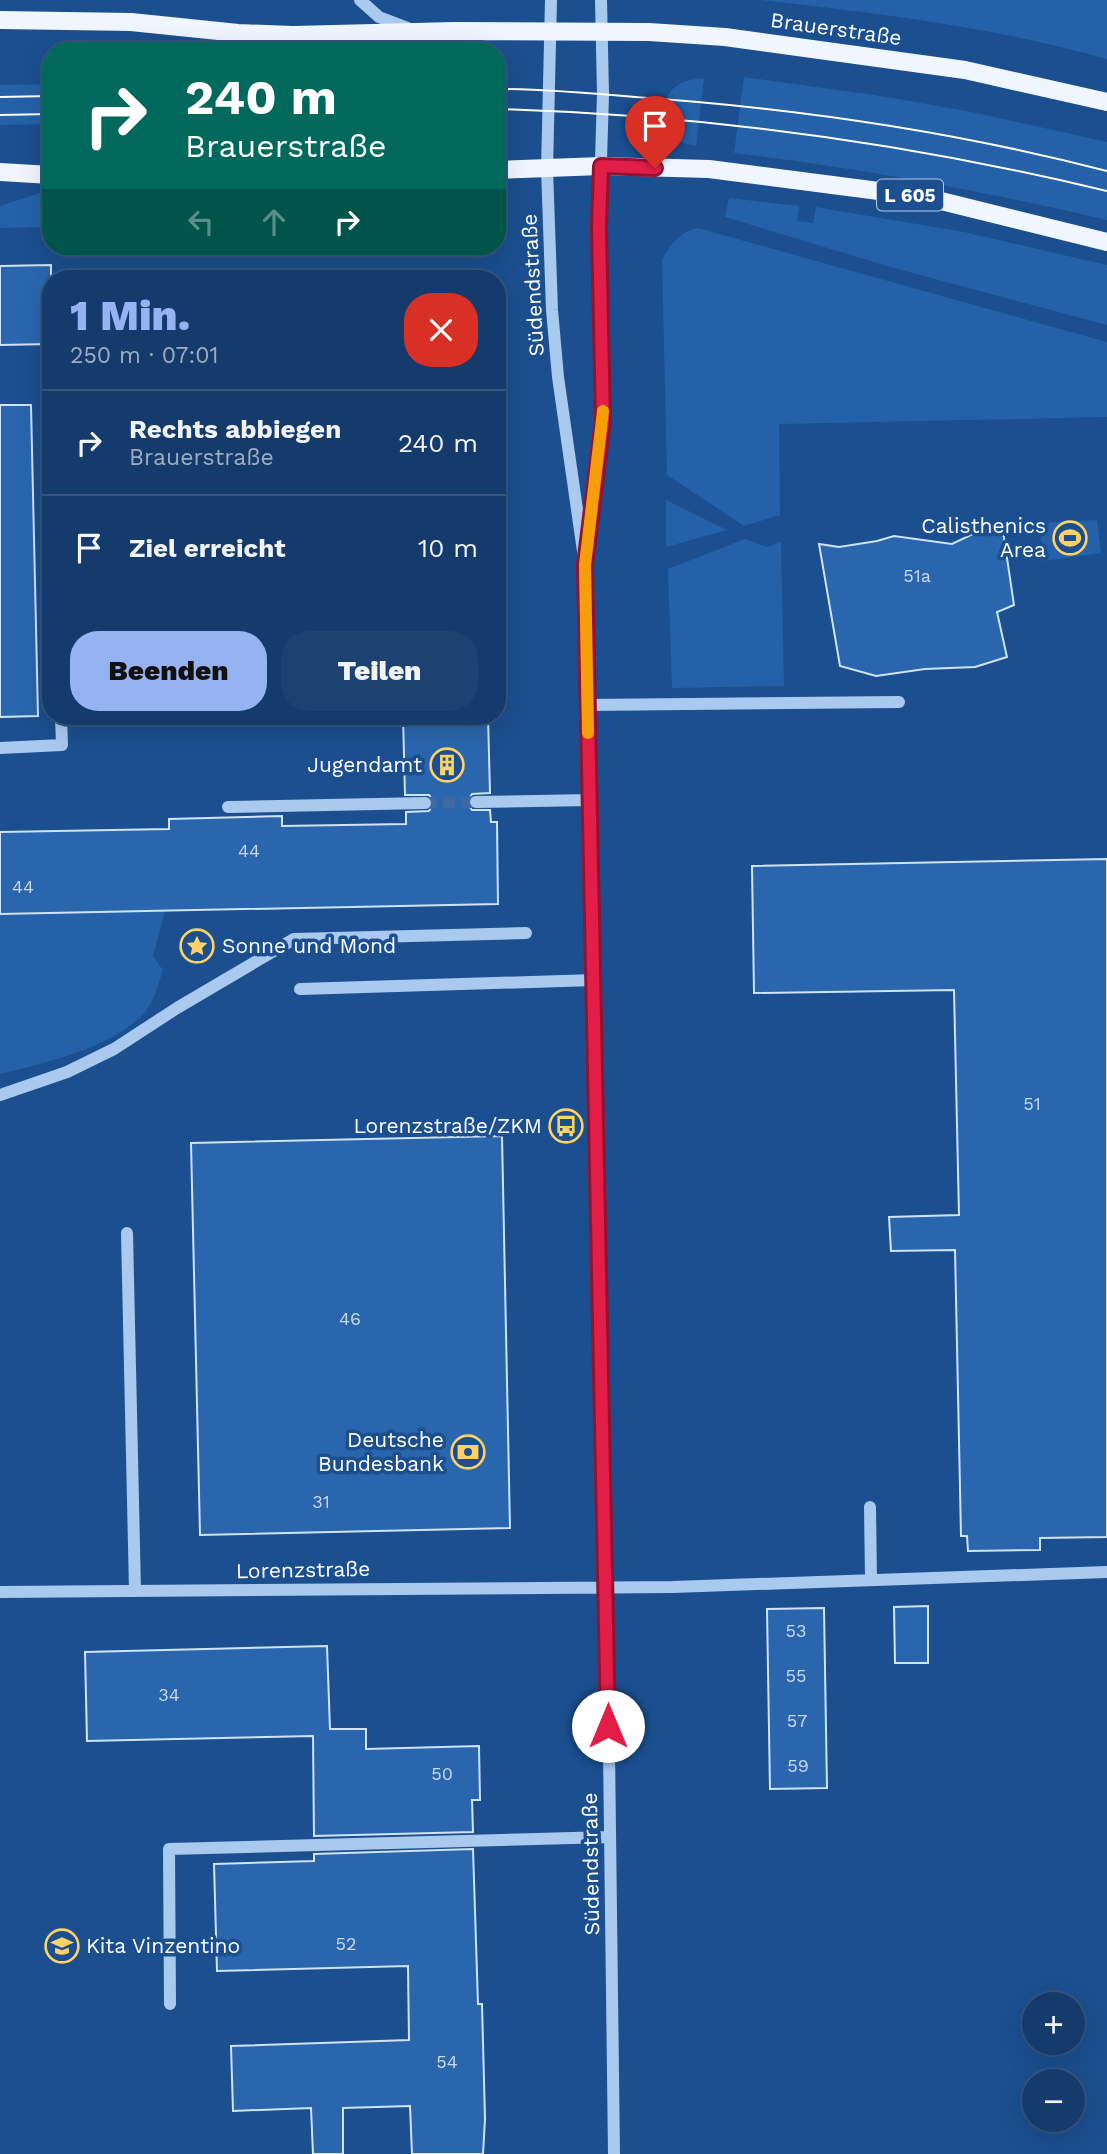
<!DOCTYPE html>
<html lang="de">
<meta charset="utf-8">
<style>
body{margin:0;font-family:"Work Sans",sans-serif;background:#1d4271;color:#f1f3f6;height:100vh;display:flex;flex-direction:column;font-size:26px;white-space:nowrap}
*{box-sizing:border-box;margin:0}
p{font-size:23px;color:#9dadc1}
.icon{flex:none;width:38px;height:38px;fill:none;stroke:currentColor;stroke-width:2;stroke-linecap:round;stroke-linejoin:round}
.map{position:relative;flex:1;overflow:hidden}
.sheet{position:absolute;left:42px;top:270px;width:464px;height:455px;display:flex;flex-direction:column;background:#143b6b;border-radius:28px;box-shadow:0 7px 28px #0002,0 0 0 2px #33557e}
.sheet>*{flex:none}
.hud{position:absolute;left:42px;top:42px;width:464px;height:214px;border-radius:28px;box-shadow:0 7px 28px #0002,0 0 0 2px #33557e;background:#00695c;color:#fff;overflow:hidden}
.buttons{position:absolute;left:1022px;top:1992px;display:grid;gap:14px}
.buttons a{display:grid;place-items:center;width:63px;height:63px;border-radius:50%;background:#143b6b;box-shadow:0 7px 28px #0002,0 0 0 2px #33557e;font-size:35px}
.pin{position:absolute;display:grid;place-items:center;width:60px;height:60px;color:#fff;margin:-72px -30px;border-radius:50% 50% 50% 0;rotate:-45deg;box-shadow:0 0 7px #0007}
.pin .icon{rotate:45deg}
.me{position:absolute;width:77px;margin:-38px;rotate:0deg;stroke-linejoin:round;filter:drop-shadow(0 0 5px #0008)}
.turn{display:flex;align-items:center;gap:24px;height:147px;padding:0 28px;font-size:32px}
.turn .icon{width:91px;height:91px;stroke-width:2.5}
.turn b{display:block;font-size:49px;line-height:60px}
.lanes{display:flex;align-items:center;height:66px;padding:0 28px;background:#0003;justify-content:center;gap:35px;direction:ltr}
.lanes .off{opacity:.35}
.round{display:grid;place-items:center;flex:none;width:74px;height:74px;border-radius:28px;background:#1d4271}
.headline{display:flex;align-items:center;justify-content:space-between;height:119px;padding:0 28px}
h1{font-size:42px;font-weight:800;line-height:52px;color:#95b2f1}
.action{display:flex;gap:14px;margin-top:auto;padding:14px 28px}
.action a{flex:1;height:80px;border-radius:28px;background:#95b2f1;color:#111;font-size:28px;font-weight:800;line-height:80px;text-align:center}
.action a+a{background:#1d4271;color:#f1f3f6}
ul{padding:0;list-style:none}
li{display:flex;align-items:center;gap:21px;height:105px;padding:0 28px;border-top:2px solid #33557e}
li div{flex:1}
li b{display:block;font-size:26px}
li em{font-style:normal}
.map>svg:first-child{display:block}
.green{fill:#2461a8}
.building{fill:#2a66ad;stroke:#cfe3fa;stroke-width:2}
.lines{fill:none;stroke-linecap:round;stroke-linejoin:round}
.minor-tunnel{stroke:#3d69a0;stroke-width:12;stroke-dasharray:12 6;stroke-linecap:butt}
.minor{stroke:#a9c9ee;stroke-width:12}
.major{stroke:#f0f6ff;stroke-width:18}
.tram{stroke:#fff;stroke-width:2}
.route-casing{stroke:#92132f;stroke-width:18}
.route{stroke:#e11d48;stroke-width:12}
.slow{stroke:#f59e0b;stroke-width:12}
.labels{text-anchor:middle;stroke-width:7;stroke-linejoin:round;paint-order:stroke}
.number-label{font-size:18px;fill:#cad9ea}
.shield{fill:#1b4f8f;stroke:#bbcadd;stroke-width:2}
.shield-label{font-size:19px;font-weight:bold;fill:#fff}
.street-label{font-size:21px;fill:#fff;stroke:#1b4f8f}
.poi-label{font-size:21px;fill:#fff;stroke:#1b4f8f;text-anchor:end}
</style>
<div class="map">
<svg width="1107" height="2154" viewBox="0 0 1107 2154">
<rect width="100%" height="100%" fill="#1b4f8f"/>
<path class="green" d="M 760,0 L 1107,0 L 1107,59 C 995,27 876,13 760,0 Z
M 744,77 L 874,95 L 967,111 L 1107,142 L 1107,220 C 984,191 859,168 734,153 Z
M 704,78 L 696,146 C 689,144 680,143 675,138 C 661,125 660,95 678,85 C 686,80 696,79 704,78 Z
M 51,84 L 51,124 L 0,125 L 0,85 Z
M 43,192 L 51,193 L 51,227 L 0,228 L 0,206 Z
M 729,198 L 799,206 L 797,221 L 813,223 L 816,207 L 964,232 L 1107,265 L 1107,325 L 894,268 L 725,217 Z
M 698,228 L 1107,342 L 1107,417 L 779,424 L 780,515 L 744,526 L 667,475 L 662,260 C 670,245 680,231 698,228 Z
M 666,500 L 727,530 L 666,547 Z
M 1097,520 L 1101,553 L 1043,561 L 1040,523 Z
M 745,539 L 767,547 L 781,542 L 784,686 L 672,688 L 668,569 Z
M 165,911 L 153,956 L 163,970 C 158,986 153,1005 140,1018 C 105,1049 45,1063 0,1074 L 0,914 Z"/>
<path class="building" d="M 51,265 L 51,344 L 0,345 L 0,266 Z
M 0,405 L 31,405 L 38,716 L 0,717 Z
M 1003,531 L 1014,605 L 997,612 L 1007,657 L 975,667 L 925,669 L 876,676 L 840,666 L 819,544 L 839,547 L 877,541 L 894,536 L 952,544 L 977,532 Z
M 403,716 L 488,716 L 490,793 L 472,794 L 467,803 L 472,810 L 490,810 L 491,822 L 497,822 L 498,904 L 0,914 L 0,832 L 169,829 L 169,819 L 282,816 L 282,826 L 406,824 L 406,812 L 429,811 L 434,802 L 429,795 L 405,795 Z
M 1107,859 L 1107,1537 L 1040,1538 L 1040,1550 L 968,1551 L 967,1536 L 961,1536 L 955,1250 L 891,1251 L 889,1217 L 959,1215 L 954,990 L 754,993 L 752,866 Z
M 502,1136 L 510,1528 L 200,1535 L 191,1143 Z
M 928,1606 L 928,1663 L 895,1663 L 894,1607 Z
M 824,1608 L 827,1788 L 770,1789 L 767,1609 Z
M 327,1646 L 330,1729 L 366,1729 L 366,1749 L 479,1746 L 480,1800 L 472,1800 L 473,1832 L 314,1836 L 313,1736 L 87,1741 L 85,1652 Z
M 473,1849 L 478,2004 L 482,2004 L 485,2119 L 483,2154 L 412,2154 L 410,2106 L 343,2108 L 343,2154 L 313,2154 L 311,2108 L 233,2111 L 231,2046 L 409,2040 L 408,1966 L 217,1971 L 214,1864 L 314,1861 L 314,1854 Z"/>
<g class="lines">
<path class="minor-tunnel" d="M 425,803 L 476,802"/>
<path class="minor" d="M 360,0 L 379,17 L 408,28
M 551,0 L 547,169 L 552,310 L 558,377 L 585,565 L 607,1588 L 614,2154
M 587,547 L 603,421 L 599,227 L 603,94 L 601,0
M 587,705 L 899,702
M 0,748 L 62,745 L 61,716
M 476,802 L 590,800
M 228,807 L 425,803
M 300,989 L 594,980
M 0,1095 L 67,1072 L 114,1049 L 177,1008 L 294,939 L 526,933
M 127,1233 L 135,1591
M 870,1507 L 871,1580
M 0,1592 L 673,1587 L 1107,1572
M 170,2004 L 169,1849 L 609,1837"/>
<path class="major" d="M 0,20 L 131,22 L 238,33 L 293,35 L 455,31 L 649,32 L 725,37 L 965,70 L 1107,102
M 497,170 L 601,166 L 709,169 L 925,197 L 1107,242
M 0,172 L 51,175"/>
<path class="tram" d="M 497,89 C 543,89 589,93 635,97 C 794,108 953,131 1107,171
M 0,97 L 51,96
M 497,109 C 703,115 907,143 1107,191
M 0,115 L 51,114"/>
</g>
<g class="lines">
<defs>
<path id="route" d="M 608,1726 L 585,565 L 603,421 L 599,227 L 601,166 L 655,168"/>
</defs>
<use href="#route" class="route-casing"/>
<use href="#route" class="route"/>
<path class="slow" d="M 588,733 L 585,565 L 603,411"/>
</g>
<defs>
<symbol id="stadium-ring" viewBox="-11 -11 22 22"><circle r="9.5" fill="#1b4f8f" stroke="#ffd166" stroke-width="1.5"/><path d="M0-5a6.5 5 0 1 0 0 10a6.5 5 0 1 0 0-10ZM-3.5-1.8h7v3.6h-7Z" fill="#ffd166"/></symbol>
<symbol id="building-ring" viewBox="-11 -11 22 22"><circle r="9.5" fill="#1b4f8f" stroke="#ffd166" stroke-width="1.5"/><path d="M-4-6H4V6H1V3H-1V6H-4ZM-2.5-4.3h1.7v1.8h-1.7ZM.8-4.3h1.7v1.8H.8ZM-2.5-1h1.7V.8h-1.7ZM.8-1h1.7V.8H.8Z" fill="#ffd166"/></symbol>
<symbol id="sight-ring" viewBox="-11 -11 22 22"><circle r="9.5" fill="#1b4f8f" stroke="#ffd166" stroke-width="1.5"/><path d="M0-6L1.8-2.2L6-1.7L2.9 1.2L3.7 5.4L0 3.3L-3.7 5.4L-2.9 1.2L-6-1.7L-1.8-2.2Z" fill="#ffd166"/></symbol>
<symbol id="bus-ring" viewBox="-11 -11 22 22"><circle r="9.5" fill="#1b4f8f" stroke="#ffd166" stroke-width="1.5"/><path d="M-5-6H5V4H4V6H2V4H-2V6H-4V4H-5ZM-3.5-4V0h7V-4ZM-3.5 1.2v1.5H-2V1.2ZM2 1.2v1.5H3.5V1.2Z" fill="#ffd166"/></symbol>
<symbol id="bank-ring" viewBox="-11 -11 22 22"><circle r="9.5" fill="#1b4f8f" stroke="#ffd166" stroke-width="1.5"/><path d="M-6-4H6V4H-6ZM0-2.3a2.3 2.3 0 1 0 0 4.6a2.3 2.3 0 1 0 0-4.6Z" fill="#ffd166"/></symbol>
<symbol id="school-ring" viewBox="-11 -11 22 22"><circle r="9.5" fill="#1b4f8f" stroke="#ffd166" stroke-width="1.5"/><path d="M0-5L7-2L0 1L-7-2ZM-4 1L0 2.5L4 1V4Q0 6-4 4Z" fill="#ffd166"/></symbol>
</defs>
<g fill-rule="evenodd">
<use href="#stadium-ring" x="1051" y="519" width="38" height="38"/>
<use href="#building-ring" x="428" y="746" width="38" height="38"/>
<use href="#sight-ring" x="178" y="927" width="38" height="38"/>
<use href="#bus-ring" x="547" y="1107" width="38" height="38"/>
<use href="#bank-ring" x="449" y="1433" width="38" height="38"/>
<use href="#school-ring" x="43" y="1927" width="38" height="38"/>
</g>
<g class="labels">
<g class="number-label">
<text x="917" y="582">51a</text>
<text x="249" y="857">44</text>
<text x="23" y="893">44</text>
<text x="1032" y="1110">51</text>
<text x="350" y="1325">46</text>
<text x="321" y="1508">31</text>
<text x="796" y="1637">53</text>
<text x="796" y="1682">55</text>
<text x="169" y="1701">34</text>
<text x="797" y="1727">57</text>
<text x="798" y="1772">59</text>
<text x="442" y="1780">50</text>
<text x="346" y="1950">52</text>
<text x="447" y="2068">54</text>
</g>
<rect class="shield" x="877" y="179.5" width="66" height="31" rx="5"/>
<g class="shield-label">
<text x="910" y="202">L 605</text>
</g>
<g class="street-label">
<text transform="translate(836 29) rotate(8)" y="7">Brauerstraße</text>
<text transform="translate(533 285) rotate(-93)" y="7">Südendstraße</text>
<text transform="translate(303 1570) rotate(-1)" y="7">Lorenzstraße</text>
<text transform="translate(591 1864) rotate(-91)" y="7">Südendstraße</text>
</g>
<g class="poi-label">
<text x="1046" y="533">Calisthenics<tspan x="1046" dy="24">Area</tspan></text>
<text x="422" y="772">Jugendamt</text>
<text x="222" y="953" text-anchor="start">Sonne und Mond</text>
<text x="542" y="1133">Lorenzstraße/ZKM</text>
<text x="444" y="1447">Deutsche<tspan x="444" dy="24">Bundesbank</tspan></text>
<text x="86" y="1953" text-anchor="start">Kita Vinzentino</text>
</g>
</g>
</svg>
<div class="buttons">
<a>+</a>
<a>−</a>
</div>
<div class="pin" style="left:655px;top:168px;background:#d93025"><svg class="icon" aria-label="arrive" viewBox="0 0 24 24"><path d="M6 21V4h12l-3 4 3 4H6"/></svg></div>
<svg class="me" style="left:608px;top:1726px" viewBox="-20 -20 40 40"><circle r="19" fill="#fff"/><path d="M0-13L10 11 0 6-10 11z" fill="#e11d48"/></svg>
<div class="hud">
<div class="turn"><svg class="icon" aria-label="right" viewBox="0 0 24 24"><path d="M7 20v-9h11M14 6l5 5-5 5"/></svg><div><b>240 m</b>Brauerstraße</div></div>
<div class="lanes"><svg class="icon off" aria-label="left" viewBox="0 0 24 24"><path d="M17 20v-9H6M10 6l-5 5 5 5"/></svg><svg class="icon off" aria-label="ahead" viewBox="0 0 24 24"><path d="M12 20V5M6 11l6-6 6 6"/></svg><svg class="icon" aria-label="right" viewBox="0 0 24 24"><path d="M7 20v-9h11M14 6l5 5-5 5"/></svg></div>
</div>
<section class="sheet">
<div class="headline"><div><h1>1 Min.</h1><p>250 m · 07:01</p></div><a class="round" style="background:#d93025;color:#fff"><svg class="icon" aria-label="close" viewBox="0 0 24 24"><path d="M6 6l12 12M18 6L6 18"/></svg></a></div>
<ul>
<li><svg class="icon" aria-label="right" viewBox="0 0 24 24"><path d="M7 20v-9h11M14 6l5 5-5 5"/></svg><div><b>Rechts abbiegen</b><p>Brauerstraße</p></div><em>240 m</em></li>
<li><svg class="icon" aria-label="arrive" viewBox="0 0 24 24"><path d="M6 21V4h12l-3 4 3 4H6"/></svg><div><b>Ziel erreicht</b></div><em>10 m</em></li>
</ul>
<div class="action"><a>Beenden</a><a>Teilen</a></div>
</section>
</div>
